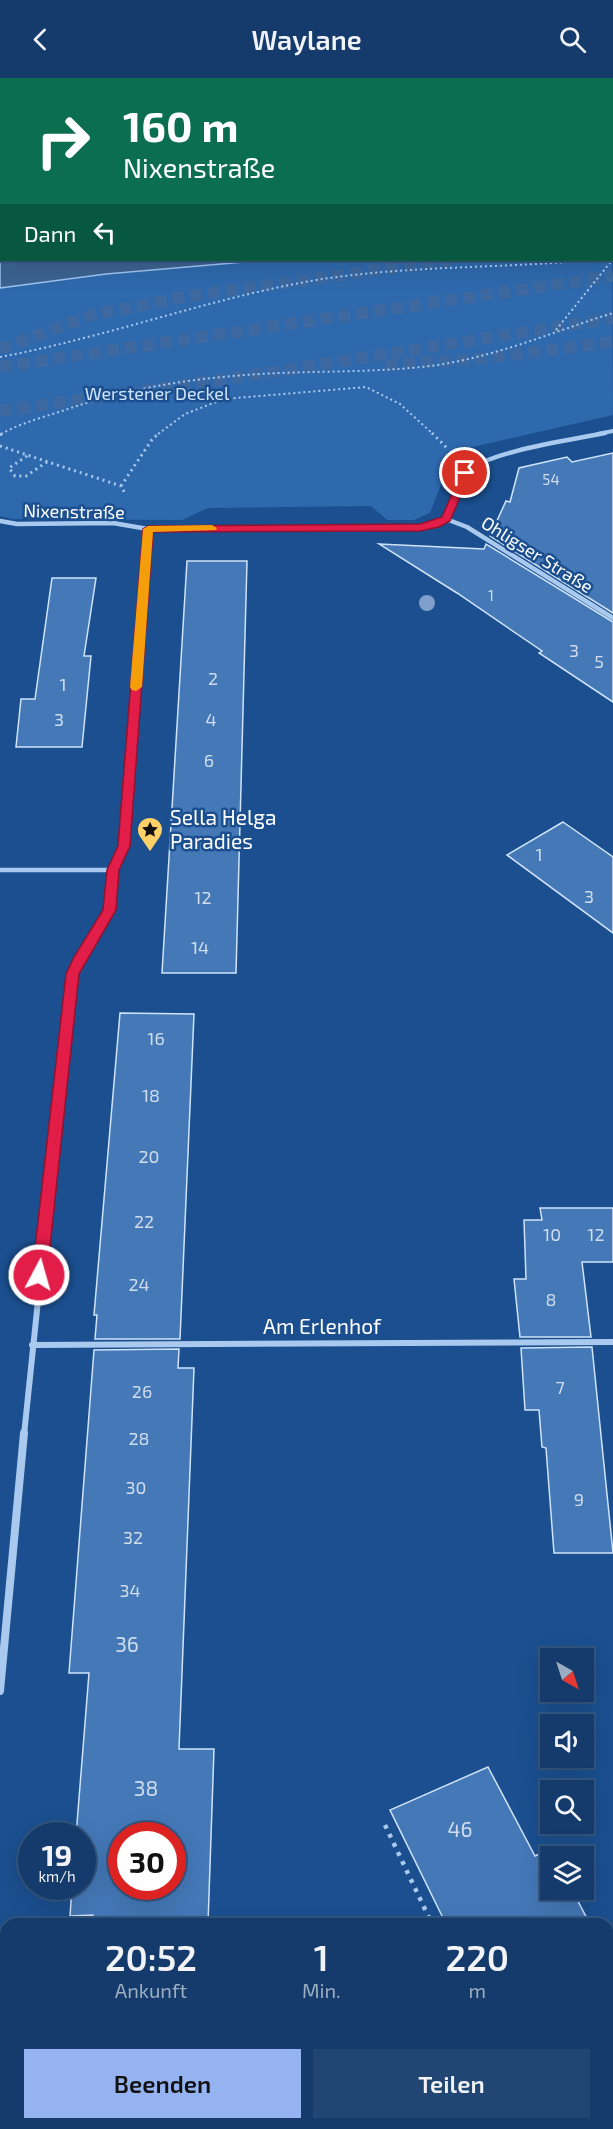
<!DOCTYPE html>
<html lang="de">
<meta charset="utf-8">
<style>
body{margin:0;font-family:"Exo 2",sans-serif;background:#214673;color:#f1f3f6;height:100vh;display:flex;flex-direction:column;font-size:22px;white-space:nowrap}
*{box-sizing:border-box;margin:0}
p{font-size:20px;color:#9dadc1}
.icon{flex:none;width:33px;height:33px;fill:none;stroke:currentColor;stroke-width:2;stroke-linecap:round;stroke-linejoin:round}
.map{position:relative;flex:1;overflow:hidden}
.drawer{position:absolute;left:0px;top:1840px;width:614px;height:212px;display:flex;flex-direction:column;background:#143b6b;border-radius:18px 18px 0 0;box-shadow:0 6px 24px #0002,0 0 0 2px #33557e}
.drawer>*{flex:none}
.banner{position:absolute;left:0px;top:0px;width:614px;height:183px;box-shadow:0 6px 24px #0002,0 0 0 2px #33557e;background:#0b6e4f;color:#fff;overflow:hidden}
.needle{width:39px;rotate:141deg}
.tools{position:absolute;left:540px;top:1570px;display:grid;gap:12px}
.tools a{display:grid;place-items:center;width:54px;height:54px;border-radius:0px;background:#143b6b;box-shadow:0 6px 24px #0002,0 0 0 2px #33557e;font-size:30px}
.speed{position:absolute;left:18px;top:1744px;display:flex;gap:12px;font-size:30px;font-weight:700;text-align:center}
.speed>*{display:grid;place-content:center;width:78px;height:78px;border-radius:50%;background:#143b6b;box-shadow:0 6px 24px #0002,0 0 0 2px #33557e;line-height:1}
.speed small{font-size:15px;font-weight:400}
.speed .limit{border:9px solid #d22;background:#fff;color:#111}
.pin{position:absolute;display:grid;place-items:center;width:51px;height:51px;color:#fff;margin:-26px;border:3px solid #fff;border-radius:50%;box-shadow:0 2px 6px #0007}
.me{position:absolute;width:66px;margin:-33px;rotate:6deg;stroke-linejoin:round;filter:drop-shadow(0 0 4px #0008)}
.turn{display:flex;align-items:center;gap:21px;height:126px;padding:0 24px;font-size:27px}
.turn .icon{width:78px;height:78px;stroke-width:2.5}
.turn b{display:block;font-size:42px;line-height:51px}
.then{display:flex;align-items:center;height:57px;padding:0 24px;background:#0003;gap:12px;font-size:22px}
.eta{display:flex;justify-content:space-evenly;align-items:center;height:102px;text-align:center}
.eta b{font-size:36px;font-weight:600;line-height:42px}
.primary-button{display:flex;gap:12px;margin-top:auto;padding:12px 24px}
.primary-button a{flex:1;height:69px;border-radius:0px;background:#95b2f1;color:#111;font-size:24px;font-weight:600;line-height:69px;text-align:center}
.primary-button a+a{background:#214673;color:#f1f3f6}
header{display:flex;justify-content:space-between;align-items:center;height:78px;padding:0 24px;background:#143b6b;font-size:27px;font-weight:600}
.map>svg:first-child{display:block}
.green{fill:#2e69ad}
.water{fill:#3c6290;stroke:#9cc4f0;stroke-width:1.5}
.building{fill:#4478b7;stroke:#cfe3fa;stroke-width:1.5;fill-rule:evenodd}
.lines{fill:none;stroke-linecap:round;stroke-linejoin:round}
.highway-tunnel{stroke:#3d69a0;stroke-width:12;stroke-dasharray:12 6;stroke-linecap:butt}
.path-far2{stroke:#a9c9ee;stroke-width:2;stroke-dasharray:2 3;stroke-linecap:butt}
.path-far1{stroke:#a9c9ee;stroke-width:3;stroke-dasharray:2 4;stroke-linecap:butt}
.path{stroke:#a9c9ee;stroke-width:4.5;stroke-dasharray:4 6;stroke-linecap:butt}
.street-far3{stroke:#a9c9ee;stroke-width:4}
.street-far2{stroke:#a9c9ee;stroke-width:4.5}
.street-far1{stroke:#a9c9ee;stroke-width:6}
.street{stroke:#a9c9ee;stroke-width:8}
.tree{fill:#7ea0ca}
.route{fill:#e11d48;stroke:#92132f;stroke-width:1.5}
.slow{fill:#f59e0b}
.labels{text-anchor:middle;stroke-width:5;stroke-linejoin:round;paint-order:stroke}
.far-number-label{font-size:15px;fill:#d0dded}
.far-park-label{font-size:18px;fill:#cfe3fa;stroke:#1b4f8f}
.far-street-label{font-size:18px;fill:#fff;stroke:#1b4f8f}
.number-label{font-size:18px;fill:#d0dded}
.poi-label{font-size:21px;fill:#fff;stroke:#1b4f8f;text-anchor:start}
.street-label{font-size:21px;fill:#fff;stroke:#1b4f8f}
.near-number-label{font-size:21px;fill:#d0dded}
</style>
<header><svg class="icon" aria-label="back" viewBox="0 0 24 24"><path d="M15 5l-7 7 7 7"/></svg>Waylane<svg class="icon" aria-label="search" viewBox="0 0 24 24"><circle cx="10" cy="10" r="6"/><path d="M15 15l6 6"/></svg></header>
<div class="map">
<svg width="613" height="2051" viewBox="0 0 613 2051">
<rect width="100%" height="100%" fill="#1b4f8f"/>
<path class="green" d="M 612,121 L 613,337 L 451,374 L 446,394 L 430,435 L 414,442 L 387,442 L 371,428 L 208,430 L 182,442 L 12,441 L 0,438 L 0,210 L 106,196 L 267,182 L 612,182 Z"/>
<path class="water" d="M 15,182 L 267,182 L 106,196 L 0,210 L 0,183 Z"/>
<path class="building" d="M 613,375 L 613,535 L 490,458 L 506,423 L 510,424 L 519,390 L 567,379 L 572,384 Z
M 379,466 L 484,471 L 486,466 L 613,544 L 613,624 L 539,575 L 542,573 L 457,515 Z
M 187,483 L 247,483 L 236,895 L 162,895 Z
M 52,500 L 96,500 L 84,578 L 91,578 L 82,669 L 16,669 L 21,621 L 35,621 Z
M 563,744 L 613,779 L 613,855 L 507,777 Z
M 120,935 L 194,936 L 180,1261 L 95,1261 L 97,1237 L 94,1237 Z
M 540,1130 L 613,1130 L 613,1184 L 582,1184 L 591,1259 L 520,1259 L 514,1201 L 526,1201 L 524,1142 L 542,1142 Z
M 592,1269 L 613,1475 L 554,1475 L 546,1370 L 542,1369 L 539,1332 L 525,1332 L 521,1270 Z
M 179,1271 L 178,1290 L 194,1290 L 179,1671 L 214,1671 L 208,1846 L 92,1846 L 93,1837 L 70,1838 L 72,1809 L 82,1809 L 82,1758 L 76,1758 L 89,1595 L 69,1595 L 94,1272 ZM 122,1758 L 172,1758 L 172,1809 L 122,1809 Z
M 488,1689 L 535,1778 L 550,1771 L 555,1779 L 550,1779 L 550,1812 L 572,1812 L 590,1846 L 446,1846 L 390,1732 Z"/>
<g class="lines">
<path class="highway-tunnel" d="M 0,271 L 92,237 L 183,219 L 451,182
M 385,287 L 480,281 L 613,264
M 0,289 L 613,198
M 0,333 L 273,294 L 613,240"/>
<path class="path-far2" d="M 556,252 L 613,181
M 0,279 C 103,260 202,223 305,204 C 399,187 496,191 591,182
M 1,356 C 21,345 44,339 65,332 C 134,308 207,298 280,295 C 330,293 380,294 430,288 C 493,280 552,254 613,235
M 158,356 L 185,336 L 224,321 L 366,309 L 400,326 L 433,356"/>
<path class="path-far1" d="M 432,355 L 447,370
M 0,357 L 4,355
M 0,368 L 121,408 L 126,417
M 27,378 L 9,390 L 15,398 L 26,398 L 47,384
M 121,408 L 153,360 L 160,355"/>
<path class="path" d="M 385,1747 L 432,1846
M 518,2051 L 520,2046"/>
<path class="street-far3" d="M 77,0 L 79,2
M 598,356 L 613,353"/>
<path class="street-far2" d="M 446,441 L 467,449 L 613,540
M 0,443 L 17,446 L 113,445 L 148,451 L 420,449 L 446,441 C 451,430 459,401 466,394 C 490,373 572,362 605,355
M 0,792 L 113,792
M 112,801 L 113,792 L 124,768 L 148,451"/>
<path class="street-far1" d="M 32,1267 L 613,1264
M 24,1357 L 72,896 L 80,879 L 110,832 L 112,799"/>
<path class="street" d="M 0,1613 L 24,1355"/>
</g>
<circle class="tree" cx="427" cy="525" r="8"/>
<path class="route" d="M 462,393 L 470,395 L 450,443 L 439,449 L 420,453 L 153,454 L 130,768 L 119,792 L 116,832 L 79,896 L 47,1197 L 45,1201 L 34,1201 L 32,1197 L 66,896 L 74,879 L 103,832 L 107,792 L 118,768 L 143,451 L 148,448 L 420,446 L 442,439 Z"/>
<path class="slow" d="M 212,447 L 217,450 L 216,452 L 153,454 L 142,609 L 136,613 L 132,612 L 130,609 L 143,451 L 148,448 Z"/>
<defs>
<symbol id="sight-pin" viewBox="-11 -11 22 30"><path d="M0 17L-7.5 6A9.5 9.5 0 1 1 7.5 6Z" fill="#ffd166" stroke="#1b4f8f"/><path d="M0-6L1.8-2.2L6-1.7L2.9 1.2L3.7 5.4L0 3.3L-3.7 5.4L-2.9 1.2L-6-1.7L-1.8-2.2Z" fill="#111"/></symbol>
</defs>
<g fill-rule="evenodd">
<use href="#sight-pin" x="135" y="737" width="30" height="40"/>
</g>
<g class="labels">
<g class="far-number-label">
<text x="551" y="407">54</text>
<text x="491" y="523">1</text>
</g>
<g class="far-park-label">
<text x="157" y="322">Werstener Deckel</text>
</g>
<g class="far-street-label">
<text transform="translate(74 434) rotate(1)" y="6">Nixenstraße</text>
<text transform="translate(537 477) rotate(32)" y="6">Ohligser Straße</text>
</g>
<g class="number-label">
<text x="574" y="579">3</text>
<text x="599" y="590">5</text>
<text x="213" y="607">2</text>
<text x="63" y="613">1</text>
<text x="59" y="648">3</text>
<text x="211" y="648">4</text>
<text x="209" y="689">6</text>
<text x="539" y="783">1</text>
<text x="589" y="825">3</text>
<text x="203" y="826">12</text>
<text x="200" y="876">14</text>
<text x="156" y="967">16</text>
<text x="151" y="1024">18</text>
<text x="149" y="1085">20</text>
<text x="144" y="1150">22</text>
<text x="552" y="1163">10</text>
<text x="596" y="1163">12</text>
<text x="139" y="1213">24</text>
<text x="551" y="1228">8</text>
<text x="560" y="1316">7</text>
<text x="142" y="1320">26</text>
<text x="139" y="1367">28</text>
<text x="136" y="1416">30</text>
<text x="579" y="1428">9</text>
<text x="133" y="1466">32</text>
<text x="130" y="1519">34</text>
</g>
<g class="poi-label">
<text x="170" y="747">Sella Helga<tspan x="170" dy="24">Paradies</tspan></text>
</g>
<g class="street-label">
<text x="322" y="1256">Am Erlenhof</text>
</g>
<g class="near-number-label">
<text x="127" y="1574">36</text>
<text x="146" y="1718">38</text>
<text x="460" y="1759">46</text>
</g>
</g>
</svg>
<div class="tools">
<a><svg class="needle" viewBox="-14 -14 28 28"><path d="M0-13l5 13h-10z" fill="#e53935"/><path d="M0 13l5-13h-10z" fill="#9dadc1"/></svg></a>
<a><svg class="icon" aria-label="sound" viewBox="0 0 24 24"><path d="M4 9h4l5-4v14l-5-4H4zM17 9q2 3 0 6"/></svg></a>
<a><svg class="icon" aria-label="search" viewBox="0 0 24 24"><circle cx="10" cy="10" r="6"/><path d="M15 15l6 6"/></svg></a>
<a><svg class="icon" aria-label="layers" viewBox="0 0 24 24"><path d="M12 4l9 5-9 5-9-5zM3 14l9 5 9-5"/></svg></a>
</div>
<div class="speed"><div>19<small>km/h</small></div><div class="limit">30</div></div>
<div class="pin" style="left:465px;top:395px;background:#d93025"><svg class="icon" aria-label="arrive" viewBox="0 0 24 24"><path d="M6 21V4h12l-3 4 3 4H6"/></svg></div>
<svg class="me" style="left:39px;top:1197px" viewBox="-20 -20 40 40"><circle r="17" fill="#e11d48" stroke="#fff" stroke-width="3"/><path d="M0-11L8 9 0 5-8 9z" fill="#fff"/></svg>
<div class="banner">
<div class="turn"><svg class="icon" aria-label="right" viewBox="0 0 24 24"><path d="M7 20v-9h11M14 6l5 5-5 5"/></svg><div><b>160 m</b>Nixenstraße</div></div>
<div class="then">Dann<svg class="icon" aria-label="left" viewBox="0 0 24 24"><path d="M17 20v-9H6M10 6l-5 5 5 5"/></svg></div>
</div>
<section class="drawer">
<div class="eta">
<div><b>20:52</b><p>Ankunft</p></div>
<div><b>1</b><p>Min.</p></div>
<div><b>220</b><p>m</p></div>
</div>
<div class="primary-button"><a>Beenden</a><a>Teilen</a></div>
</section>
</div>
